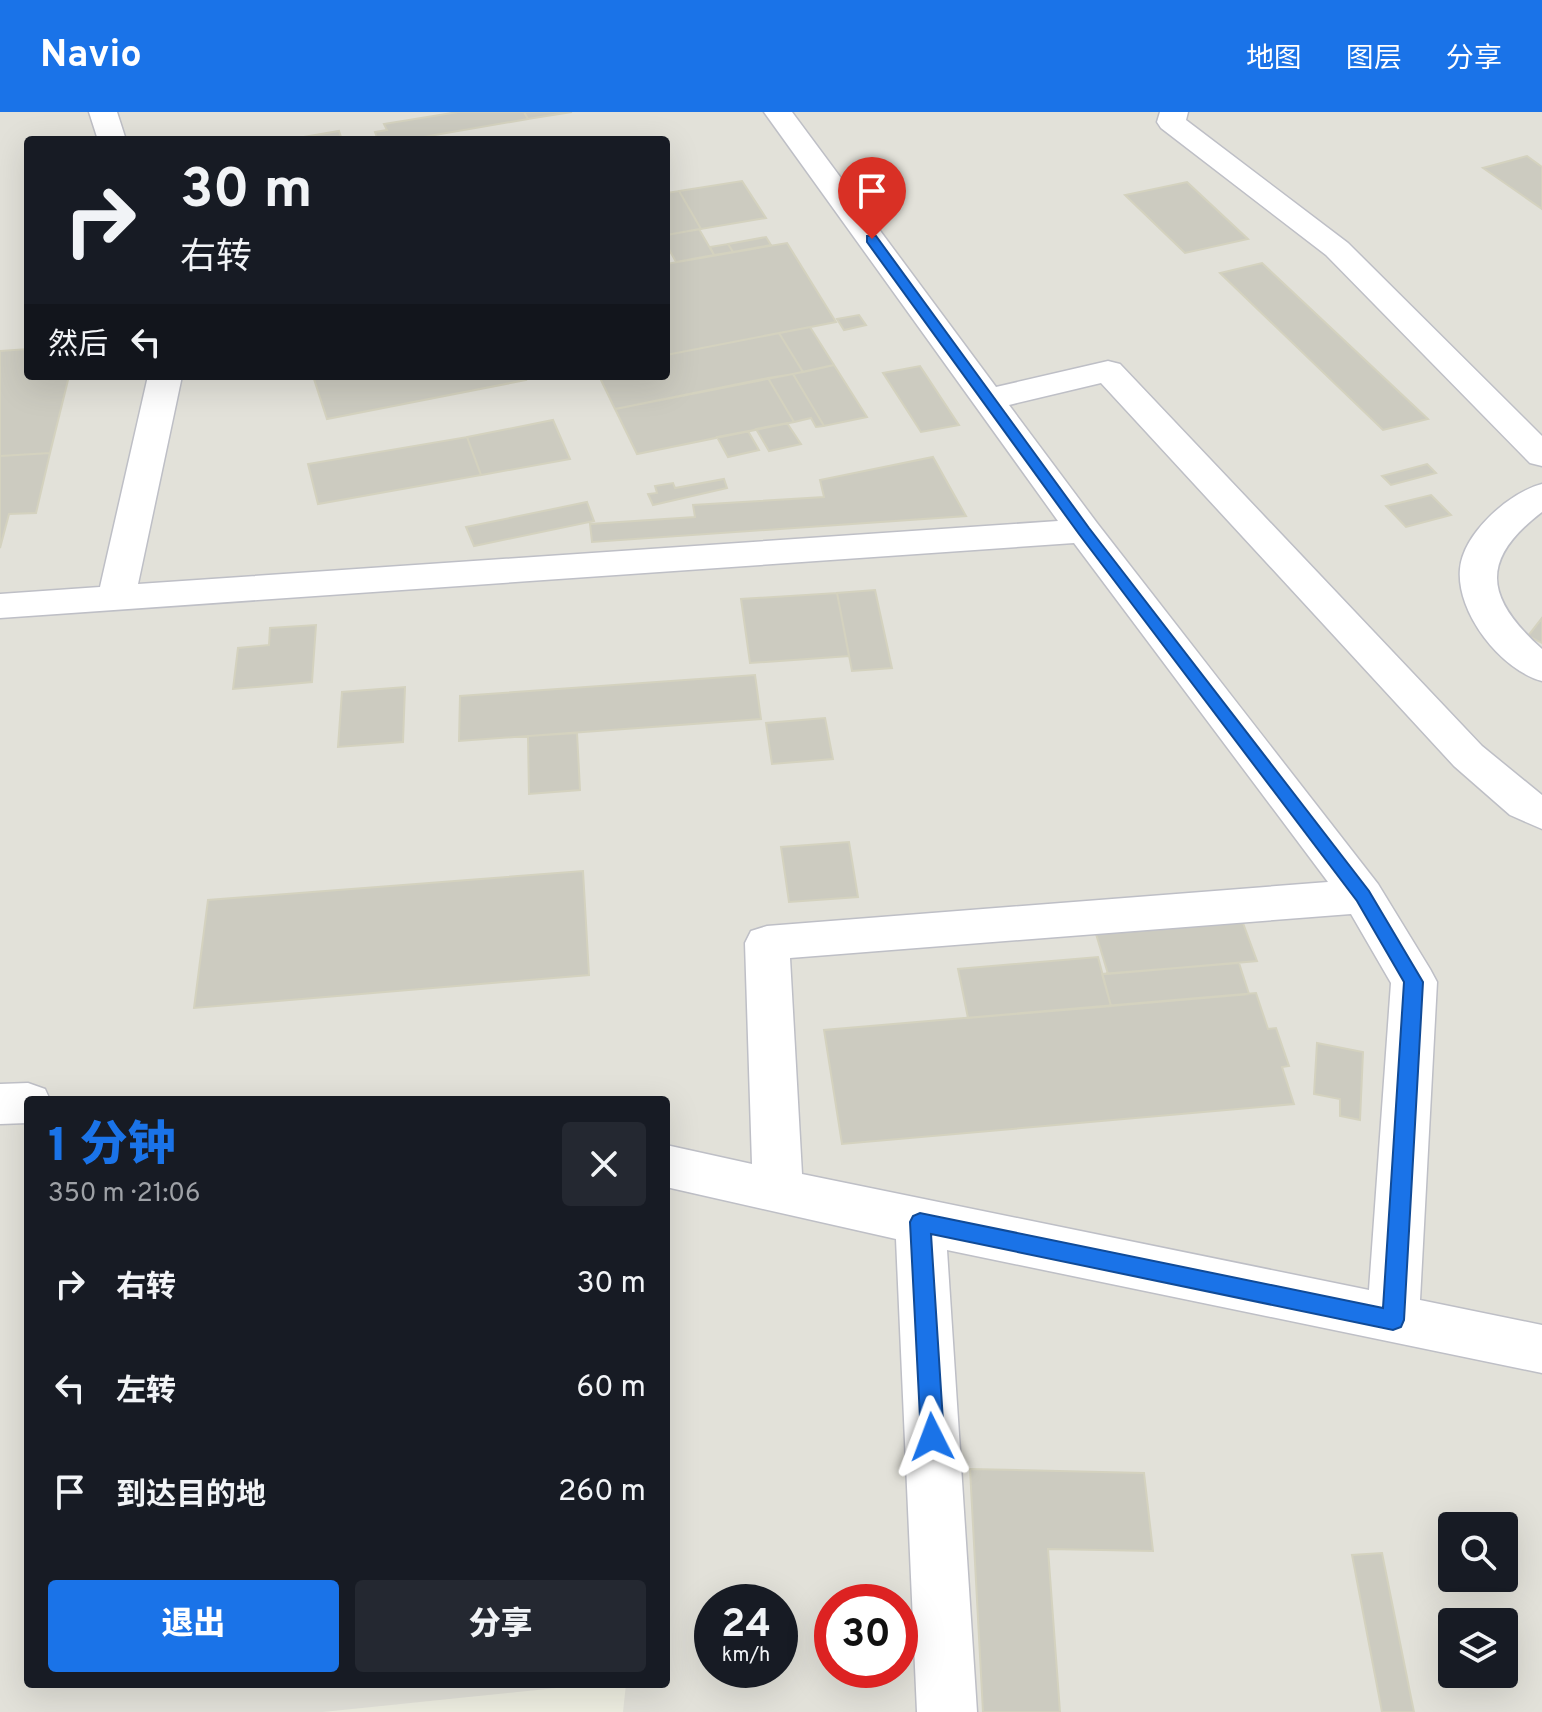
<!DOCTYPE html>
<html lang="zh">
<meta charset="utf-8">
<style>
body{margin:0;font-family:Overpass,"Noto Sans SC",sans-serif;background:#242831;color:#f1f3f6;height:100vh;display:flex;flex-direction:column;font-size:30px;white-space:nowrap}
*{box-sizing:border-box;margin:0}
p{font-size:26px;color:#9ea1a6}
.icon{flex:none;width:44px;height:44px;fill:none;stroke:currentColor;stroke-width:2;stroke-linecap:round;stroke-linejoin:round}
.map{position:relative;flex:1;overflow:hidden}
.side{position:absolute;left:24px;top:984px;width:646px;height:592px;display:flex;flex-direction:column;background:#171b24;border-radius:8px;box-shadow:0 8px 32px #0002}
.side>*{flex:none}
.top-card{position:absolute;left:24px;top:24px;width:646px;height:244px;border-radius:8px;box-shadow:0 8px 32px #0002;background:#171b24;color:#f1f3f6;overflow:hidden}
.buttons{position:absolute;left:1438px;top:1400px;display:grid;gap:16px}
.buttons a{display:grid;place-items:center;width:80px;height:80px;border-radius:8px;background:#171b24;box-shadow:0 8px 32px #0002;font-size:40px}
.speed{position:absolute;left:694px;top:1472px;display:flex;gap:16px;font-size:40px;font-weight:700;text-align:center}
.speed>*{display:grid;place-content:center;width:104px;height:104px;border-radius:50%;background:#171b24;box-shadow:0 8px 32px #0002;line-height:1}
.speed small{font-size:20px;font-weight:400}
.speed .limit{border:12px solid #d22;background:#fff;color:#111}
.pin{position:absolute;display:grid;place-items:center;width:68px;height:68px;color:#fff;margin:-82px -34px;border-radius:50% 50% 50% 0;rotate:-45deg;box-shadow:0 0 8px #0007}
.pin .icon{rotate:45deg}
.me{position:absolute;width:88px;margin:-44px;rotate:357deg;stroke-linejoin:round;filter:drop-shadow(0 0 6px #0008)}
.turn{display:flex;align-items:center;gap:28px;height:168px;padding:0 24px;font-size:36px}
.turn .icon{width:104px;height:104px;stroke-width:2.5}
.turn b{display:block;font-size:56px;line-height:68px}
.then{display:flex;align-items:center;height:76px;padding:0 24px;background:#0003;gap:16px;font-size:30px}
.round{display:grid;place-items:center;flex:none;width:84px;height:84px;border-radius:8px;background:#242831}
.head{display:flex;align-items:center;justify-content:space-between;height:136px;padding:0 24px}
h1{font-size:48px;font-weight:800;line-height:60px;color:#1a73e8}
.action{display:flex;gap:16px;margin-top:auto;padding:16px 24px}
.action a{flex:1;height:92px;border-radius:8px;background:#1a73e8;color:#fff;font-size:32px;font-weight:800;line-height:92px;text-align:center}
.action a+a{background:#242831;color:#f1f3f6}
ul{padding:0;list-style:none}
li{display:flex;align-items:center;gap:24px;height:104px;padding:0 24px}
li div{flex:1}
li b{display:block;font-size:30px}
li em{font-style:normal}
header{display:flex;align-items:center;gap:48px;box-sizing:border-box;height:112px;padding:0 40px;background:#1a73e8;color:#fff}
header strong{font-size:38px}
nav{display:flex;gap:44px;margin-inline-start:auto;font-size:28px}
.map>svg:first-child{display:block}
.industrial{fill:#e2e1d9;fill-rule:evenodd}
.building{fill:#cccbc0;stroke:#d4d2bf;stroke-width:2}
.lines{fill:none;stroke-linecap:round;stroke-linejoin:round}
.minor-casing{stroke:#bebfc6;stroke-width:3}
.minor{fill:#fff;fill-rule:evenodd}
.route{fill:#1a73e8;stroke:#114b97;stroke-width:2}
</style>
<header>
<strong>Navio</strong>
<nav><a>地图</a><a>图层</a><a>分享</a></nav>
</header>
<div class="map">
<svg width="1542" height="1600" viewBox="0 0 1542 1600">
<rect width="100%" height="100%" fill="#eeeee1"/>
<path class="industrial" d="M 0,0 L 1542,0 L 1542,1600 L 623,1600 L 626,1572 L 666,1572 L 666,988 L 28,988 L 28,1572 L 595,1572 L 323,1600 L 0,1600 ZM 28,28 L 666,28 L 666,264 L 28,264 ZM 1452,1414 L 1504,1414 L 1504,1466 L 1452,1466 ZM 712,1490 L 780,1490 L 780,1558 L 712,1558 ZM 832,1490 L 900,1490 L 900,1558 L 832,1558 ZM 1452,1510 L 1504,1510 L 1504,1562 L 1452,1562 Z"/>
<path class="building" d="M 458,0 L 524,0 L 528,7 L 406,28 L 378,28 L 375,20 L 387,18 L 384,12 Z
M 524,0 L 572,0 L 528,7 Z
M 339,19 L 342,28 L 286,28 Z
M 1527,44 L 1542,55 L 1542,97 L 1483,56 Z
M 742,69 L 766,106 L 701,117 L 679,79 Z
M 1187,70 L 1248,127 L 1185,141 L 1125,83 Z
M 679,79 L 701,117 L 666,123 L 666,81 Z
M 699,117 L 714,143 L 676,150 L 666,132 L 666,123 Z
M 766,125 L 771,133 L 733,140 L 728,132 Z
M 787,131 L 836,210 L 666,243 L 666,152 Z
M 728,132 L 733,140 L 714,143 L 710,135 Z
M 1262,151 L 1428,307 L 1383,318 L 1220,161 Z
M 859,203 L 866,213 L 844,218 L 837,207 Z
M 810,215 L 834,253 L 803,260 L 779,221 Z
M 779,221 L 803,260 L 615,297 L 599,264 L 666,264 L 666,243 Z
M 28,237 L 28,264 L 69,264 L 50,341 L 0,344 L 0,239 Z
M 834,253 L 867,305 L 824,314 L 793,262 Z
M 920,254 L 959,313 L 921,320 L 883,261 Z
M 793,262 L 824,314 L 816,315 L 811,306 L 794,310 L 768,266 Z
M 313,264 L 525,264 L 526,268 L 327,307 Z
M 768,266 L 794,310 L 637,342 L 615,297 Z
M 553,308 L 570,347 L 481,363 L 467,325 Z
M 787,311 L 801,332 L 769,339 L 756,317 Z
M 748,319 L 759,338 L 728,345 L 717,325 Z
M 467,325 L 481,363 L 318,392 L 308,352 Z
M 50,341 L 36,401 L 9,402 L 0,436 L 0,344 Z
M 933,345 L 966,404 L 592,430 L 590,412 L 695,405 L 693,393 L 824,385 L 820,368 Z
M 1427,352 L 1436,361 L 1391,373 L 1382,364 Z
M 724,367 L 727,376 L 653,393 L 648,382 L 657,381 L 655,374 L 673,371 L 675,376 Z
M 1431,383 L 1451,403 L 1406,415 L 1386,394 Z
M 587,390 L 594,409 L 474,434 L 466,415 Z
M 875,478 L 892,556 L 852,559 L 837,481 Z
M 837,481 L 849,544 L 750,551 L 741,487 Z
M 1542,506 L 1542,531 L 1528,524 Z
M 316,513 L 312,570 L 233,577 L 238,536 L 269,533 L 270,516 Z
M 755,563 L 761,607 L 459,629 L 460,584 Z
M 405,575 L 403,630 L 338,635 L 342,580 Z
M 825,606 L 833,647 L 772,652 L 766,611 Z
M 577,621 L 580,678 L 529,682 L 528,624 Z
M 849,730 L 858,785 L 789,790 L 781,735 Z
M 583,759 L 589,863 L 194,896 L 208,788 Z
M 1243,811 L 1257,849 L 1108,862 L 1096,822 Z
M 1098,845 L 1111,894 L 968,906 L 958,857 Z
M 1239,851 L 1249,882 L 1111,894 L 1102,862 Z
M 1256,881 L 1268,917 L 1276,916 L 1289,954 L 1282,955 L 1294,992 L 842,1032 L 824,918 Z
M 1317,931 L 1363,940 L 1360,1008 L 1340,1004 L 1340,987 L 1314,982 Z
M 970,1357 L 1144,1361 L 1153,1439 L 1048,1437 L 1060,1600 L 983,1600 Z
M 1382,1441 L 1414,1600 L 1382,1600 L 1352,1443 Z"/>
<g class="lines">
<defs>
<path id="minor" d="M 89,0 L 117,0 L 126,28 L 98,28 Z
M 764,0 L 792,0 L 996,275 L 1108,249 L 1120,252 L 1482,634 L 1542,683 L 1542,717 L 1510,703 L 1454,654 L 1101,271 L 1009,293 L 1097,411 L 1378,772 L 1430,857 L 1437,870 L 1420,1188 L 1542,1213 L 1542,1261 L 947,1138 L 977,1600 L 917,1600 L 896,1127 L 666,1075 L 666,1033 L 752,1052 L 745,831 L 751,819 L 767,814 L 1328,770 L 1074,431 L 0,506 L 0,482 L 100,475 L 148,264 L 182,264 L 138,472 L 1058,409 ZM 1351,802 L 1391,871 L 1369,1178 L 802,1062 L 790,846 Z
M 1160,0 L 1188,0 L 1186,8 L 1348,131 L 1542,324 L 1542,354 L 1530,351 L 1326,143 L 1161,16 L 1157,10 Z
M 1542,372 L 1542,400 C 1479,448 1485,486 1542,537 L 1542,569 C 1501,558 1456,501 1460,457 C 1463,421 1510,380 1542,372 Z
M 28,971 L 45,977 L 50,988 L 28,988 L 28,1011 L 0,1012 L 0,972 Z"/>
</defs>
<use href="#minor" class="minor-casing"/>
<use href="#minor" class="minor"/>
</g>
<path class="route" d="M 867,124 L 876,124 L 1089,416 L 1369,779 L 1423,870 L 1404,1208 L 1401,1215 L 1393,1218 L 931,1122 L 944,1325 L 940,1332 L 932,1335 L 924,1332 L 921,1325 L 910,1110 L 913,1104 L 920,1101 L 1383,1196 L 1404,870 L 1357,789 L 1079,422 L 867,130 Z"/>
</svg>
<div class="buttons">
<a><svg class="icon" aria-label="search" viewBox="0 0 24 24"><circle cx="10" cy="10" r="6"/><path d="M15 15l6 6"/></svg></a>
<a><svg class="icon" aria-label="layers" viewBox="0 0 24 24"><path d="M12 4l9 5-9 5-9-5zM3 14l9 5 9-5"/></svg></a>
</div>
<div class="speed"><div>24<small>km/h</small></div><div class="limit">30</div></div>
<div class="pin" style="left:872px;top:127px;background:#d93025"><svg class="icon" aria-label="arrive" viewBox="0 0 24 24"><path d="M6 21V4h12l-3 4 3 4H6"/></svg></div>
<svg class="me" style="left:932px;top:1325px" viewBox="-20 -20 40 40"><path d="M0-17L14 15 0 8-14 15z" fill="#1a73e8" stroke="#fff" stroke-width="4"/></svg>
<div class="top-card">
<div class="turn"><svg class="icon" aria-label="right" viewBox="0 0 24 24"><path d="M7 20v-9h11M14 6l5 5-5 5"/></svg><div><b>30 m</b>右转</div></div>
<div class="then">然后<svg class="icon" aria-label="left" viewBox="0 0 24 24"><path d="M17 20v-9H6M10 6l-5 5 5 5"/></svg></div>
</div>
<section class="side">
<div class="head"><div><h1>1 分钟</h1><p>350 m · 21:06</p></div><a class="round"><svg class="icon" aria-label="close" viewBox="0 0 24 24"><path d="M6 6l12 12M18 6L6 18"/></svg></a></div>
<ul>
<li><svg class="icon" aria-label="right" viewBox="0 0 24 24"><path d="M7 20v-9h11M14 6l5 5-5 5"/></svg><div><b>右转</b></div><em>30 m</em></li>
<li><svg class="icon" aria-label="left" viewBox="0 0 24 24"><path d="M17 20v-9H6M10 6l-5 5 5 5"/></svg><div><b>左转</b></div><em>60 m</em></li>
<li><svg class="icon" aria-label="arrive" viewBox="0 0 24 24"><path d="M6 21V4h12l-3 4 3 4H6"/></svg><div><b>到达目的地</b></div><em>260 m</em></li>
</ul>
<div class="action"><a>退出</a><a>分享</a></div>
</section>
</div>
